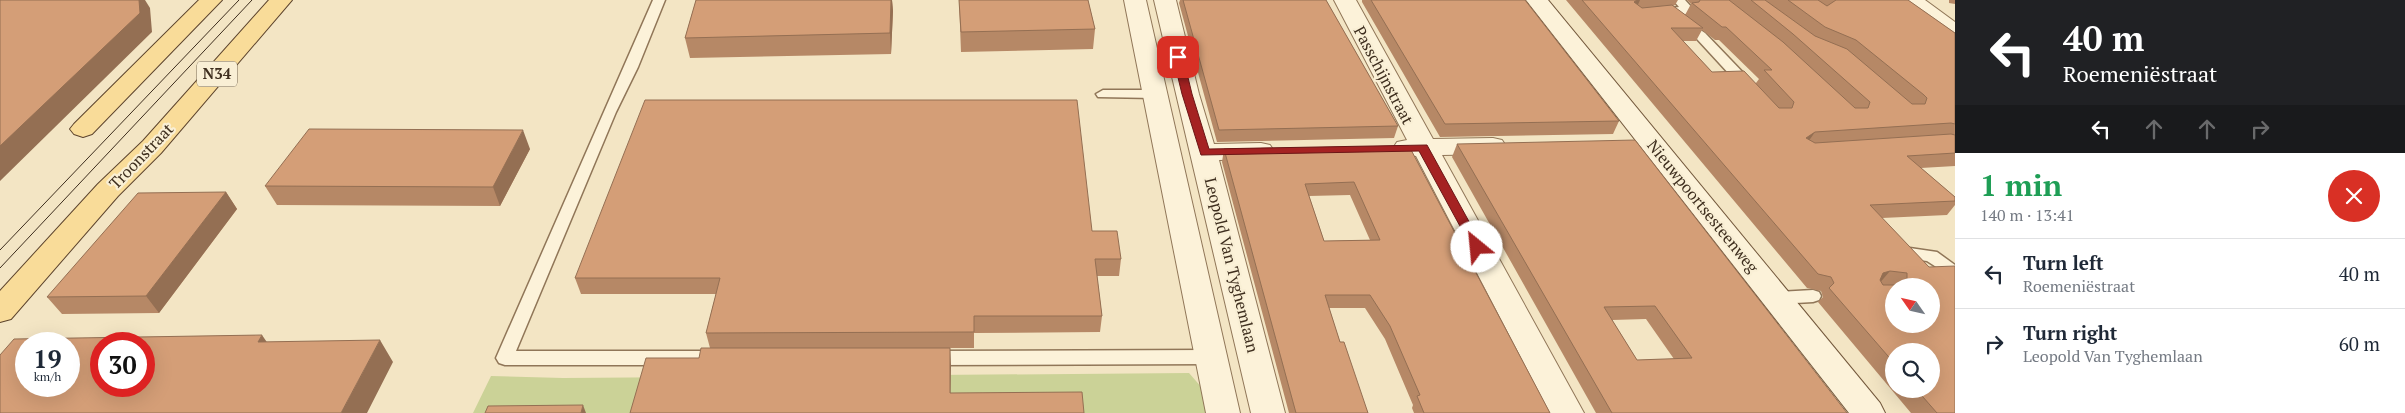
<!DOCTYPE html>
<meta charset="utf-8">
<style>
body{margin:0;font-family:"PT Serif",serif;background:#f6f6f7;color:#1f2937;height:100vh;display:flex;flex-direction:column;font-size:19px;white-space:nowrap}
*{box-sizing:border-box;margin:0}
p{font-size:16px;color:#747a83}
.icon{flex:none;width:28px;height:28px;fill:none;stroke:currentColor;stroke-width:2;stroke-linecap:round;stroke-linejoin:round}
.map{position:relative;flex:1;overflow:hidden}
.side{display:flex;flex-direction:column;background:#fff;width:450px}
.side>*{flex:none}
.banner{background:#202124;color:#fff;overflow:hidden}
.needle{width:32px;rotate:304deg}
.fabs{position:absolute;left:1885px;top:278px;display:grid;gap:10px}
.fabs a{display:grid;place-items:center;width:55px;height:55px;border-radius:50%;background:#fff;box-shadow:0 5px 20px #0002;font-size:25px}
.speed{position:absolute;left:15px;top:332px;display:flex;gap:10px;font-size:25px;font-weight:700;text-align:center}
.speed>*{display:grid;place-content:center;width:65px;height:65px;border-radius:50%;background:#fff;box-shadow:0 5px 20px #0002;line-height:1}
.speed small{font-size:12px;font-weight:400}
.speed .limit{border:8px solid #d22;background:#fff;color:#111}
.pin{position:absolute;display:grid;place-items:center;width:42px;height:42px;color:#fff;margin:-21px;border-radius:10px;box-shadow:0 2px 8px #0006}
.me{position:absolute;width:55px;margin:-28px;rotate:332deg;stroke-linejoin:round;filter:drop-shadow(0 0 4px #0008)}
.turn{display:flex;align-items:center;gap:18px;height:105px;padding:0 25px;font-size:22px}
.turn .icon{width:65px;height:65px;stroke-width:2.5}
.turn b{display:block;font-size:35px;line-height:42px}
.lanes{display:flex;align-items:center;height:48px;padding:0 25px;background:#0003;justify-content:center;gap:25px;direction:ltr}
.lanes .off{opacity:.35}
.round{display:grid;place-items:center;flex:none;width:52px;height:52px;border-radius:26px;background:#f6f6f7}
.headline{display:flex;align-items:center;justify-content:space-between;height:85px;padding:0 25px}
h1{font-size:30px;font-weight:800;line-height:38px;color:#1e9e55}
ul{padding:0;list-style:none}
li{display:flex;align-items:center;gap:15px;height:70px;padding:0 25px;border-top:1px solid #e0e1e3}
li div{flex:1}
li b{display:block;font-size:19px}
li em{font-style:normal}
main{display:flex;flex:1;min-height:0}
.map>svg:first-child{display:block}
.green{fill:#cbd297}
.lines{fill:none;stroke-linecap:round;stroke-linejoin:round}
.service-casing{stroke:#907658;stroke-width:3}
.minor-casing{stroke:#907658;stroke-width:2}
.secondary-casing{stroke:#72573b;stroke-width:2}
.primary-casing{stroke:#5d442d;stroke-width:2}
.service{fill:#fcf2d9;fill-rule:evenodd}
.minor{fill:#fcf2d9;fill-rule:evenodd}
.secondary{fill:#fcf2d9;fill-rule:evenodd}
.primary{fill:#f9dc99;fill-rule:evenodd}
.tram{stroke:#3e2e1e;stroke-width:1}
.wall{fill:#b68866;fill-rule:evenodd}
.shaded-wall{fill:#946f53}
.building{fill:#d49e77;stroke:#946f53;fill-rule:evenodd}
.route{fill:#a52222;stroke:#6b1616}
.labels{text-anchor:middle;stroke-width:4.5;stroke-linejoin:round;paint-order:stroke}
.shield{fill:#f9efd5;stroke:#766855;stroke-width:1}
.shield-label{font-size:15px;font-weight:bold;fill:#3e2e1e}
.street-label{font-size:16px;fill:#3e2e1e;stroke:#f9efd5}
</style>
<main>
<div class="map">
<svg width="1955" height="413" viewBox="0 0 1955 413">
<rect width="100%" height="100%" fill="#f3e5c4"/>
<path class="green" d="M 1189,373 L 1210,397 L 1213,413 L 473,413 L 491,376 L 563,378 Z"/>
<g class="lines">
<defs>
<path id="service" d="M 653,0 L 665,0 L 638,67 L 616,112 L 516,351 L 719,351 L 725,353 L 728,358 L 725,363 L 719,365 L 505,365 L 499,363 L 496,358 Z
M 1673,0 L 1685,0 L 1694,10 L 1688,14 L 1657,16 L 1655,13 L 1657,10 L 1679,7 Z
M 1684,19 L 1705,33 L 1753,83 L 1755,86 L 1753,89 L 1743,89 L 1697,39 L 1680,26 L 1678,23 L 1680,20 Z
M 1103,90 L 1155,90 L 1162,94 L 1155,98 L 1098,97 L 1096,94 Z
M 1903,247 L 1937,252 L 1955,265 L 1955,279 L 1927,261 L 1897,257 L 1895,253 L 1897,249 Z
M 1813,290 L 1819,292 L 1821,296 L 1819,300 L 1813,302 L 1776,304 L 1770,302 L 1768,298 L 1770,294 L 1776,292 Z
M 1212,350 L 1218,352 L 1221,357 L 1218,362 L 1212,364 L 930,365 L 924,363 L 921,358 L 924,353 L 930,351 Z"/>
<path id="minor" d="M 1124,0 L 1146,0 L 1240,413 L 1206,413 Z
M 1154,0 L 1176,0 L 1199,94 L 1214,144 L 1261,143 L 1270,145 L 1274,151 L 1270,157 L 1261,159 L 1219,160 L 1285,413 L 1251,413 Z
M 1334,0 L 1356,0 L 1433,139 L 1493,138 L 1502,140 L 1506,146 L 1502,152 L 1493,154 L 1442,155 L 1584,413 L 1550,413 L 1416,156 L 1397,154 L 1393,148 L 1397,142 L 1407,140 Z
M 1900,0 L 1925,0 L 1955,22 L 1955,39 L 1947,37 Z"/>
<path id="secondary" d="M 1526,0 L 1548,0 L 1880,403 L 1885,413 L 1849,413 Z"/>
<path id="primary" d="M 199,0 L 222,0 L 92,134 L 83,137 L 74,134 L 70,129 L 74,124 Z
M 269,0 L 292,0 L 161,153 L 118,196 L 11,319 L 0,322 L 0,291 L 98,184 L 143,141 Z"/>
</defs>
<use href="#service" class="service-casing"/>
<use href="#minor" class="minor-casing"/>
<use href="#secondary" class="secondary-casing"/>
<use href="#primary" class="primary-casing"/>
<use href="#service" class="service"/>
<use href="#minor" class="minor"/>
<use href="#secondary" class="secondary"/>
<use href="#primary" class="primary"/>
<path class="tram" d="M 0,250 L 239,0
M 0,268 L 252,0"/>
</g>
<path class="wall" d="M 696,0 L 892,0 L 893,11 L 891,54 L 690,58 L 685,38 Z
M 959,0 L 1088,0 L 1095,29 L 1093,49 L 961,52 Z
M 1180,0 L 1326,0 L 1398,126 L 1394,138 L 1217,142 L 1179,3 Z
M 1362,0 L 1525,0 L 1619,121 L 1613,134 L 1440,137 L 1362,2 Z
M 1566,0 L 1678,0 L 1675,5 L 1673,6 L 1685,15 L 1691,4 L 1687,0 L 1908,0 L 1955,33 L 1955,166 L 1921,168 L 1955,197 L 1955,205 L 1947,215 L 1882,218 L 1929,267 L 1955,413 L 1911,413 L 1818,302 L 1823,297 L 1821,291 L 1807,288 ZM 1702,30 L 1715,40 L 1719,40 L 1759,79 L 1756,83 L 1712,72 L 1683,41 L 1696,41 ZM 1894,351 L 1931,389 L 1894,389 Z
M 1949,0 L 1955,0 L 1955,4 L 1949,3 Z
M 1457,144 L 1847,413 L 1596,413 L 1452,157 ZM 1646,319 L 1674,359 L 1637,360 L 1612,320 Z
M 1409,146 L 1550,413 L 1414,413 L 1412,408 L 1413,405 L 1385,339 L 1365,308 L 1329,308 L 1340,342 L 1368,413 L 1289,413 L 1222,162 L 1224,149 ZM 1350,195 L 1370,240 L 1324,241 L 1309,196 Z
M 530,149 L 500,206 L 277,205 L 265,186 Z
M 226,192 L 237,209 L 159,313 L 62,314 L 47,297 Z
M 1092,231 L 1121,259 L 1119,276 L 1097,276 L 1102,316 L 1100,332 L 974,333 L 974,348 L 950,348 L 950,393 L 1084,413 L 699,358 L 710,348 L 706,333 L 716,294 L 581,294 L 575,278 Z"/>
<path class="shaded-wall" d="M 139,0 L 145,0 L 150,8 L 152,32 L 0,181 L 0,146 Z
M 891,0 L 892,0 L 893,11 L 891,54 L 890,33 Z
M 1637,0 L 1640,0 L 1636,9 L 1634,2 Z
M 523,130 L 530,149 L 500,206 L 493,187 Z
M 1815,132 L 1806,145 L 1806,138 Z
M 226,192 L 237,209 L 159,313 L 146,296 Z
M 1890,271 L 1878,285 L 1871,287 L 1883,273 Z
M 262,335 L 277,357 L 258,342 Z
M 380,340 L 393,362 L 367,413 L 341,413 Z
M 950,348 L 951,366 L 950,411 Z
M 583,405 L 586,413 L 581,413 Z"/>
<path class="building" d="M 0,0 L 139,0 L 140,13 L 0,146 Z
M 696,0 L 891,0 L 890,33 L 685,38 Z
M 959,0 L 1088,0 L 1095,29 L 961,32 Z
M 1183,0 L 1326,0 L 1398,126 L 1219,130 Z
M 1371,0 L 1525,0 L 1619,121 L 1445,124 Z
M 1582,0 L 1637,0 L 1634,2 L 1642,8 L 1672,5 L 1703,28 L 1671,28 L 1712,72 L 1744,71 L 1779,108 L 1792,108 L 1794,102 L 1764,70 L 1772,70 L 1726,27 L 1722,27 L 1692,3 L 1699,2 L 1700,0 L 1729,0 L 1783,42 L 1855,108 L 1868,108 L 1870,102 L 1793,34 L 1751,0 L 1765,0 L 1815,36 L 1847,49 L 1912,104 L 1925,104 L 1927,98 L 1924,95 L 1856,40 L 1825,27 L 1788,0 L 1818,0 L 1827,6 L 1836,0 L 1908,0 L 1955,33 L 1955,124 L 1951,123 L 1815,132 L 1806,138 L 1815,143 L 1951,134 L 1955,135 L 1955,153 L 1907,156 L 1955,197 L 1955,201 L 1870,205 L 1929,267 L 1955,266 L 1955,413 L 1937,413 L 1916,389 L 1931,389 L 1931,351 L 1894,351 L 1894,363 L 1829,288 L 1834,283 L 1831,277 L 1818,274 ZM 1890,271 L 1907,273 L 1907,285 L 1883,285 L 1880,280 L 1883,273 ZM 1894,286 L 1931,286 L 1931,324 L 1894,324 Z
M 645,100 L 1077,100 L 1092,231 L 1117,231 L 1121,259 L 1095,259 L 1102,316 L 974,316 L 974,332 L 706,333 L 720,278 L 575,278 Z
M 309,129 L 523,130 L 493,187 L 265,186 Z
M 1635,140 L 1847,413 L 1612,413 L 1457,144 ZM 1655,306 L 1692,358 L 1637,360 L 1604,307 Z
M 1409,146 L 1550,413 L 1424,413 L 1417,396 L 1420,395 L 1390,326 L 1370,295 L 1325,295 L 1340,342 L 1344,342 L 1368,413 L 1296,413 L 1224,149 ZM 1354,182 L 1380,240 L 1324,241 L 1305,184 Z
M 226,192 L 146,296 L 47,297 L 138,193 Z
M 262,335 L 258,342 L 380,340 L 341,413 L 0,413 L 0,355 L 14,339 ZM 26,344 L 69,344 L 69,386 L 26,386 ZM 101,344 L 144,344 L 144,386 L 101,386 Z
M 701,348 L 950,348 L 950,393 L 1082,392 L 1084,413 L 630,413 L 646,358 L 699,358 Z
M 583,405 L 581,413 L 485,413 L 488,406 Z"/>
<path class="route" d="M 1178,54 L 1183,57 L 1192,94 L 1209,149 L 1427,145 L 1483,247 L 1481,250 L 1473,250 L 1419,151 L 1201,155 L 1182,94 L 1173,57 Z"/>
<g class="labels">
<rect class="shield" x="197" y="61.5" width="40" height="25" rx="4"/>
<g class="shield-label">
<text x="217" y="79">N34</text>
</g>
<g class="street-label">
<text transform="translate(1384 75) rotate(62)" y="6">Passchijnstraat</text>
<text transform="translate(141 156) rotate(-46)" y="6">Troonstraat</text>
<text transform="translate(1703 206) rotate(51)" y="6">Nieuwpoortsesteenweg</text>
<text transform="translate(1232 265) rotate(76)" y="6">Leopold Van Tyghemlaan</text>
</g>
</g>
</svg>
<div class="fabs">
<a><svg class="needle" viewBox="-14 -14 28 28"><path d="M0-13l5 13h-10z" fill="#e53935"/><path d="M0 13l5-13h-10z" fill="#747a83"/></svg></a>
<a><svg class="icon" aria-label="search" viewBox="0 0 24 24"><circle cx="10" cy="10" r="6"/><path d="M15 15l6 6"/></svg></a>
</div>
<div class="speed"><div>19<small>km/h</small></div><div class="limit">30</div></div>
<div class="pin" style="left:1178px;top:57px;background:#d93025"><svg class="icon" aria-label="arrive" viewBox="0 0 24 24"><path d="M6 21V4h12l-3 4 3 4H6"/></svg></div>
<svg class="me" style="left:1477px;top:247px" viewBox="-20 -20 40 40"><circle r="19" fill="#fff"/><path d="M0-13L10 11 0 6-10 11z" fill="#a52222"/></svg>
</div>
<section class="side">
<div class="banner">
<div class="turn"><svg class="icon" aria-label="left" viewBox="0 0 24 24"><path d="M17 20v-9H6M10 6l-5 5 5 5"/></svg><div><b>40 m</b>Roemeniëstraat</div></div>
<div class="lanes"><svg class="icon" aria-label="left" viewBox="0 0 24 24"><path d="M17 20v-9H6M10 6l-5 5 5 5"/></svg><svg class="icon off" aria-label="ahead" viewBox="0 0 24 24"><path d="M12 20V5M6 11l6-6 6 6"/></svg><svg class="icon off" aria-label="ahead" viewBox="0 0 24 24"><path d="M12 20V5M6 11l6-6 6 6"/></svg><svg class="icon off" aria-label="right" viewBox="0 0 24 24"><path d="M7 20v-9h11M14 6l5 5-5 5"/></svg></div>
</div>
<div class="headline"><div><h1>1 min</h1><p>140 m · 13:41</p></div><a class="round" style="background:#d93025;color:#fff"><svg class="icon" aria-label="close" viewBox="0 0 24 24"><path d="M6 6l12 12M18 6L6 18"/></svg></a></div>
<ul>
<li><svg class="icon" aria-label="left" viewBox="0 0 24 24"><path d="M17 20v-9H6M10 6l-5 5 5 5"/></svg><div><b>Turn left</b><p>Roemeniëstraat</p></div><em>40 m</em></li>
<li><svg class="icon" aria-label="right" viewBox="0 0 24 24"><path d="M7 20v-9h11M14 6l5 5-5 5"/></svg><div><b>Turn right</b><p>Leopold Van Tyghemlaan</p></div><em>60 m</em></li>
</ul>
</section>
</main>
